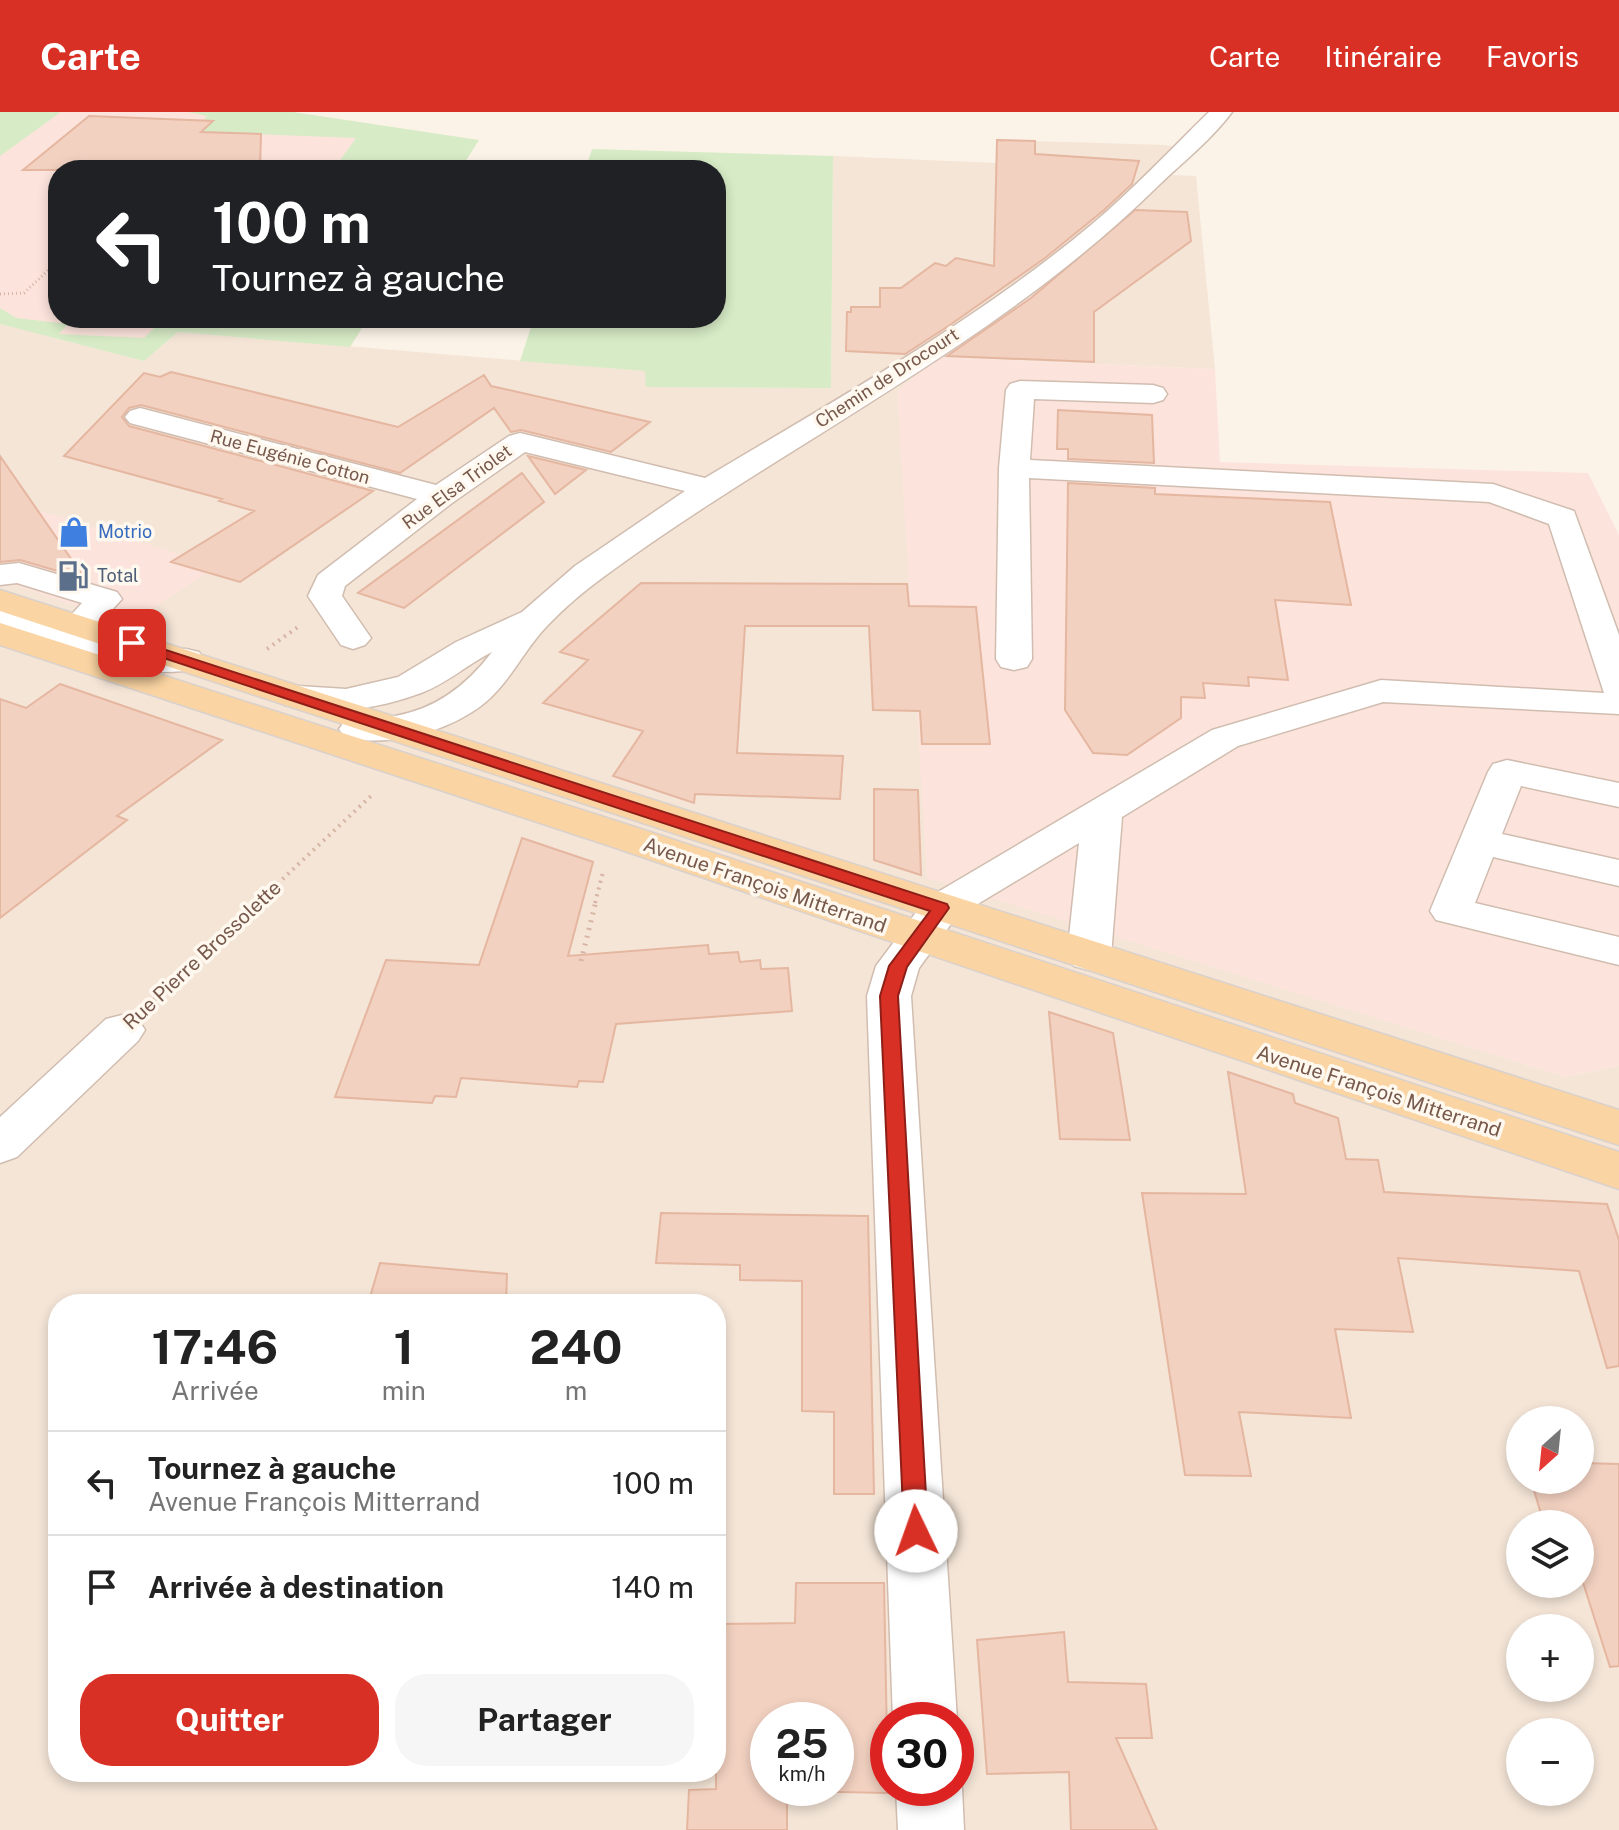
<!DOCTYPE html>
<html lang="fr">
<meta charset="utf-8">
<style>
body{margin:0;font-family:"Public Sans",sans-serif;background:#f6f6f6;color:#222;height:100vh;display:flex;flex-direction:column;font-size:30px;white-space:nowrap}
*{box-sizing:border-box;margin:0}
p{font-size:26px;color:#767676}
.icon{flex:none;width:44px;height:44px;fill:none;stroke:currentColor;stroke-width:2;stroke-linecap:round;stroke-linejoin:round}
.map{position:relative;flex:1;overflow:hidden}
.panel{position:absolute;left:48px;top:1182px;width:678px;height:488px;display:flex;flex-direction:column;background:#fff;border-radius:32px;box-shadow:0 4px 12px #0003}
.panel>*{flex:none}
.top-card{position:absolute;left:48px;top:48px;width:678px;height:168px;border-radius:32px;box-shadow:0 4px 12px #0003;background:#202124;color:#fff;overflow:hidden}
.needle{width:52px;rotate:207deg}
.fabs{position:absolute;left:1506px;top:1294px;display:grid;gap:16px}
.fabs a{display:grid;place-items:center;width:88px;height:88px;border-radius:50%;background:#fff;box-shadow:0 4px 12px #0003;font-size:40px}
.speed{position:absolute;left:750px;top:1590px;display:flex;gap:16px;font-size:40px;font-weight:700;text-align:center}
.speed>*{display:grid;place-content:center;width:104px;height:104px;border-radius:50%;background:#fff;box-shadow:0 4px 12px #0003;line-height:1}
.speed small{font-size:20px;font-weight:400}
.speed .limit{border:12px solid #d22;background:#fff;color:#111}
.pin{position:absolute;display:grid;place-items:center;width:68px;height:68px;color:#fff;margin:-34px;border-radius:16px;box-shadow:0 4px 12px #0006}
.me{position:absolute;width:88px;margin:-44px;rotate:357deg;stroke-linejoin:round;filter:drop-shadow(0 0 6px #0008)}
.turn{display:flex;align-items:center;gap:28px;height:168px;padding:0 32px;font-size:36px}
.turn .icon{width:104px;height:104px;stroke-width:2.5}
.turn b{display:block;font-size:56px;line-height:68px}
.eta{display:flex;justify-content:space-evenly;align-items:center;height:136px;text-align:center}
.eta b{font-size:48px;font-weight:700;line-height:56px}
.primary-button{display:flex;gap:16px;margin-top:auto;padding:16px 32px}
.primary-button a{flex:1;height:92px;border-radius:32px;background:#d93025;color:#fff;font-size:32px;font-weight:700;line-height:92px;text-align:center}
.primary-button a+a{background:#f6f6f6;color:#222}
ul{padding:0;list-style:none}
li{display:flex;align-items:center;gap:24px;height:104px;padding:0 32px;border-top:2px solid #e0e0e0}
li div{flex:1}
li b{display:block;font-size:30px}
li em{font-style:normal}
header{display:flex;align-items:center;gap:48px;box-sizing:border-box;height:112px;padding:0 40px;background:#d93025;color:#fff}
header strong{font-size:38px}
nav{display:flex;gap:44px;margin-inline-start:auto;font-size:28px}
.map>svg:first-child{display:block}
.residential{fill:#f4e5d7;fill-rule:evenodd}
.commercial{fill:#fce4dc}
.green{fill:#d7ebc6}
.building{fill:#f2d1c0;stroke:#e5b6a0;stroke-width:2;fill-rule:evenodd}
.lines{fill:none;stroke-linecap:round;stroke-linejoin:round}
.minor-casing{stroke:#d1bdb0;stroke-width:3}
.major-casing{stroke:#d9d1cd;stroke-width:3}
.path-far2{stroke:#d7b4a3;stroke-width:3;stroke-dasharray:1 3;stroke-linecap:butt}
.path-far1{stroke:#d7b4a3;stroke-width:4;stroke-dasharray:2 5;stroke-linecap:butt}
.path{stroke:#d7b4a3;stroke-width:5;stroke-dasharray:2 6;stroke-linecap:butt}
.minor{fill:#fff;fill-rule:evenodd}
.major{fill:#fad4a2;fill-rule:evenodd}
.route{fill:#d93025;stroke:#8d1f18;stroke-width:2}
.labels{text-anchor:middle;stroke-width:7;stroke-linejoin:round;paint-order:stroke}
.far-street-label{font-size:18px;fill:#77594c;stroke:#fff8ef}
.far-shop-label{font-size:18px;fill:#366cbe;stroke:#fff8ef;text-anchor:start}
.far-service-label{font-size:18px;fill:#4e5e75;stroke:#fff8ef;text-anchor:start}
.street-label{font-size:20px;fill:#77594c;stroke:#fff8ef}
</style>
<header>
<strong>Carte</strong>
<nav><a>Carte</a><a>Itinéraire</a><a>Favoris</a></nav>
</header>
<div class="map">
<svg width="1619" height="1718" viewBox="0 0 1619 1718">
<rect width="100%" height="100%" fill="#fcf3e8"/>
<path class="residential" d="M 997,28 L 1166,33 L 1197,39 L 1172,63 L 1196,64 L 1215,257 L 938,245 L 927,765 L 1565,965 L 1619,954 L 1619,1718 L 0,1718 L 0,212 L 144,249 L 178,220 L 646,259 L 647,275 L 831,276 L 833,44 L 998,51 ZM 58,1192 L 716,1192 L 716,1660 L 58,1660 ZM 1520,1308 L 1580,1308 L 1580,1368 L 1520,1368 ZM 1520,1412 L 1580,1412 L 1580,1472 L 1520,1472 ZM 1520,1516 L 1580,1516 L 1580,1576 L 1520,1576 ZM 768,1608 L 836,1608 L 836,1676 L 768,1676 ZM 888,1608 L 956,1608 L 956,1676 L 888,1676 ZM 1520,1620 L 1580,1620 L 1580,1680 L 1520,1680 Z"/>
<path class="commercial" d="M 23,0 L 293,0 L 460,58 L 58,58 L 58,206 L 368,206 L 350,235 L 178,220 L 144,249 L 0,212 L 0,15 Z
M 938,245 L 1215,257 L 1220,350 L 1588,361 L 1619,423 L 1619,954 L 1565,965 L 927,766 L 897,280 Z
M 18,392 L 218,454 L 128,512 L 0,468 L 0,410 Z"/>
<path class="green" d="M 0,0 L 61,0 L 0,44 Z
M 188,0 L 293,0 L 479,28 L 460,58 L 338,51 L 356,26 L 201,20 L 212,9 L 204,8 L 207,4 Z
M 592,37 L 833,44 L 831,276 L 646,275 L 645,259 L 520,249 L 534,206 L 716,206 L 716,58 L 585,58 Z
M 0,196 L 16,206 L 68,212 L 59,222 L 144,226 L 164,206 L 368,206 L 350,235 L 178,220 L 144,249 L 0,212 Z"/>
<path class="building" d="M 89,4 L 213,9 L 201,20 L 261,22 L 260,58 L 23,58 Z
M 997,28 L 1035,29 L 1035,42 L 1139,49 L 1132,72 L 1104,98 L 1045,146 L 950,213 L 905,242 L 846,239 L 847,200 L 851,200 L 851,195 L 880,195 L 880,176 L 901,176 L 935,151 L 946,154 L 956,146 L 994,154 Z
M 1135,98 L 1187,100 L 1191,129 L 1094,200 L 1094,250 L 947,244 L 1031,186 Z
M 171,260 L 398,315 L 484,263 L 491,274 L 650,310 L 611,340 L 521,318 L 511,320 L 494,296 L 400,361 L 141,293 L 129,296 L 122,305 L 129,314 L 373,379 L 240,470 L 171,450 L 254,399 L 219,389 L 222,387 L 64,344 L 144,261 L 160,265 Z
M 1058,298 L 1152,303 L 1154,351 L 1068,347 L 1068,337 L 1057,337 Z
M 0,344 L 85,467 L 20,448 L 0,450 Z
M 528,344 L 586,358 L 555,382 Z
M 522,361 L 544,390 L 404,496 L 358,481 Z
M 1068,371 L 1155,376 L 1155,382 L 1330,390 L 1351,493 L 1275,488 L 1288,568 L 1248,565 L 1249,574 L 1203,571 L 1205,586 L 1181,585 L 1181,606 L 1127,643 L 1093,641 L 1065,598 Z
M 641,471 L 907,472 L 909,494 L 976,495 L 990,632 L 922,632 L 920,599 L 873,598 L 869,514 L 745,514 L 737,641 L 843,644 L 840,687 L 695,682 L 694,691 L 613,664 L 643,619 L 543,591 L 588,548 L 560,540 Z
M 60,572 L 222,628 L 117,704 L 127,708 L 0,806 L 0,587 L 26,596 Z
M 874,677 L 918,678 L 921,763 L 874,748 Z
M 522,726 L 593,750 L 568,844 L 708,833 L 709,842 L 738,840 L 740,850 L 760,848 L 761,857 L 788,856 L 792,899 L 616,912 L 603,970 L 579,969 L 577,975 L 461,966 L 456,985 L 435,984 L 432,991 L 335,985 L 386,848 L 479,853 Z
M 1049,900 L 1113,921 L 1130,1028 L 1060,1027 Z
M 1228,960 L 1293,982 L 1295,991 L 1338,1006 L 1346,1047 L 1378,1048 L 1384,1080 L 1607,1092 L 1619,1128 L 1619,1254 L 1607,1256 L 1579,1159 L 1398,1146 L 1413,1220 L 1335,1217 L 1351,1306 L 1239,1300 L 1251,1364 L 1185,1363 L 1142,1081 L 1246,1082 Z
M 661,1101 L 868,1104 L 874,1382 L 834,1382 L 834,1300 L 802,1299 L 802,1169 L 740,1168 L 740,1153 L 656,1151 Z
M 380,1151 L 507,1162 L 506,1192 L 368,1192 Z
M 1580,1351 L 1619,1352 L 1619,1554 L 1610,1555 L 1580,1461 L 1580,1412 L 1544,1412 L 1531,1368 L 1580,1368 Z
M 796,1471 L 884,1471 L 888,1681 L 787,1679 L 787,1718 L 687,1718 L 689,1678 L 716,1677 L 716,1512 L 795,1511 ZM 768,1608 L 836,1608 L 836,1676 L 768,1676 Z
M 1064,1520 L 1068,1570 L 1146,1572 L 1152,1626 L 1116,1626 L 1157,1718 L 1071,1718 L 1069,1660 L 987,1662 L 977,1528 Z"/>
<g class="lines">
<defs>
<path id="minor" d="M 1209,0 L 1232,0 C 1212,27 1183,50 1159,73 C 996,234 785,331 602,466 C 583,480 563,497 547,514 C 520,542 507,579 472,600 C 438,622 385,635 345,625 L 339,617 L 345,609 C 361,605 378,606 395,604 C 436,597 467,573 492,540 C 468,552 446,572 421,581 C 378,597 329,604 285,593 L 280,585 L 285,577 L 298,574 L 346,577 L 398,565 L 456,530 L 522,500 L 575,454 L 685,379 L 525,340 L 452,391 L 345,474 L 342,484 L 371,526 L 365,533 L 353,537 L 341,533 L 308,484 L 318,463 L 417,387 L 130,311 L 125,305 L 130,299 L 140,296 L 436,373 L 509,324 L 520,321 L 705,366 C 834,289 975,210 1091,113 C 1132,79 1170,38 1209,0 Z
M 1020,269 L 1153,273 L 1163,276 L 1167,282 L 1163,288 L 1153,291 L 1034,287 L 1030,348 L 1493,372 L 1574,399 L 1619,523 L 1619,602 L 1383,590 L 1238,634 L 1122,705 L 1111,844 L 1104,854 L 1089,858 L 1074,854 L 1067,844 L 1079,731 L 956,805 L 919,856 L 911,884 L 957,1608 L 893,1608 L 867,884 L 876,854 L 926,787 L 1212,618 L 1381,568 L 1604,581 L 1549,412 L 1489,390 L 1029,366 L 1032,547 L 1027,555 L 1014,558 L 1001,555 L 996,547 L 999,356 L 1006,278 L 1010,272 Z
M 19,451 L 117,480 L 122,487 L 90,522 L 139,537 L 186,537 L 199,540 L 204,548 L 199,556 C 133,572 62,535 0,515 L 0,494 L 62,513 L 82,491 L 17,471 L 0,473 L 0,453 Z
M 1507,648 L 1619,671 L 1619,695 L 1521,674 L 1502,722 L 1619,748 L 1619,774 L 1493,745 L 1475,791 L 1619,825 L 1619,853 L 1436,808 L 1430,799 L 1488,660 L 1493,652 Z
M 122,903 L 138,907 L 145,918 L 138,929 L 17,1045 L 0,1051 L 0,1005 L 106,907 Z
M 956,1662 L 962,1676 L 964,1718 L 898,1718 L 896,1676 L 956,1676 Z"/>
<path id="major" d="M 0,478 L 1619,998 L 1619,1033 L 0,499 Z
M 0,511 L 638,716 L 1619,1040 L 1619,1077 L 610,734 L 0,533 Z"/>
</defs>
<use href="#minor" class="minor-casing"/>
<use href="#major" class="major-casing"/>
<path class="path-far2" d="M 0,182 L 24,181 L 58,149"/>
<path class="path-far1" d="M 267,537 L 298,515
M 257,791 L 371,684
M 595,791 L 603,760"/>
<path class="path" d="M 581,849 L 596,789
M 154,888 L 259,789"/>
<use href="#minor" class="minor"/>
<use href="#major" class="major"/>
</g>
<path class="route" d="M 132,527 L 947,792 L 949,796 L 907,855 L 898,884 L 928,1419 L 924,1427 L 916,1430 L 907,1427 L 904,1419 L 880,884 L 889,854 L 930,799 L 127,534 L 125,531 Z"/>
<defs>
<symbol id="shop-bare" viewBox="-9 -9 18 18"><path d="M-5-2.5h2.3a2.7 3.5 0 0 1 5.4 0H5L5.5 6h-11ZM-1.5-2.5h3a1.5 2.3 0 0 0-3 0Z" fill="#3f7fe0" stroke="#fff8ef" stroke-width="2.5" paint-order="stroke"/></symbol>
<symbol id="fuel-bare" viewBox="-9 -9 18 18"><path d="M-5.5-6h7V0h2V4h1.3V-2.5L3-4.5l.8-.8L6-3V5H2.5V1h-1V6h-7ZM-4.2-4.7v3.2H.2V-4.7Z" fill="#5c6f8a" stroke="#fff8ef" stroke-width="2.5" paint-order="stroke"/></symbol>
</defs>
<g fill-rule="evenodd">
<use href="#shop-bare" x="52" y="398" width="44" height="44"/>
<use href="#fuel-bare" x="51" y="442" width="44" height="44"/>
</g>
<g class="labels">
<g class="far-street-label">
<text transform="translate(887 266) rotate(-33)" y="6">Chemin de Drocourt</text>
<text transform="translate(290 345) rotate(15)" y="6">Rue Eugénie Cotton</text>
<text transform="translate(457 375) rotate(-36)" y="6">Rue Elsa Triolet</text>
</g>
<g class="far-shop-label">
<text x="98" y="426">Motrio</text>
</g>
<g class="far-service-label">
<text x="97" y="470">Total</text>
</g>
<g class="street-label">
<text transform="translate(765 773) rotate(19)" y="7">Avenue François Mitterrand</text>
<text transform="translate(202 843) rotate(-43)" y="7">Rue Pierre Brossolette</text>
<text transform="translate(1379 979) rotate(18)" y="7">Avenue François Mitterrand</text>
</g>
</g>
</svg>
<div class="fabs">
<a><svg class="needle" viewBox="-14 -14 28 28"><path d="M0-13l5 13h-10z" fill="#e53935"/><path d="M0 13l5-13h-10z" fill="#767676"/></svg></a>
<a><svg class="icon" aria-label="layers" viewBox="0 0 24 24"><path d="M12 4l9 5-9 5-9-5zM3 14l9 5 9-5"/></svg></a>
<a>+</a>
<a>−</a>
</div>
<div class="speed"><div>25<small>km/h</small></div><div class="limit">30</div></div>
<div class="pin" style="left:132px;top:531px;background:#d93025"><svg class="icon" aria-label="arrive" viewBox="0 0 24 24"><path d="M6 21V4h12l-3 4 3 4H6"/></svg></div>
<svg class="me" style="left:916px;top:1419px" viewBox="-20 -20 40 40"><circle r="19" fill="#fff"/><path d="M0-13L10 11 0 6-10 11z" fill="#d93025"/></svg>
<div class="top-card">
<div class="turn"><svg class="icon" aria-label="left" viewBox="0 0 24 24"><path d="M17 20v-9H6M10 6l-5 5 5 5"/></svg><div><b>100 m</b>Tournez à gauche</div></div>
</div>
<section class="panel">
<div class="eta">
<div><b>17:46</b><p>Arrivée</p></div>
<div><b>1</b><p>min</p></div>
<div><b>240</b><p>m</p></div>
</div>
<ul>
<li><svg class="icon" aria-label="left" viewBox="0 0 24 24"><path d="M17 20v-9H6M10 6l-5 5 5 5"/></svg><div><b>Tournez à gauche</b><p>Avenue François Mitterrand</p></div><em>100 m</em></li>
<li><svg class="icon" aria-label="arrive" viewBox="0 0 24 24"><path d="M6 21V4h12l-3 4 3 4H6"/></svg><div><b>Arrivée à destination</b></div><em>140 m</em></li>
</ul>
<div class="primary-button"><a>Quitter</a><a>Partager</a></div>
</section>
</div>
